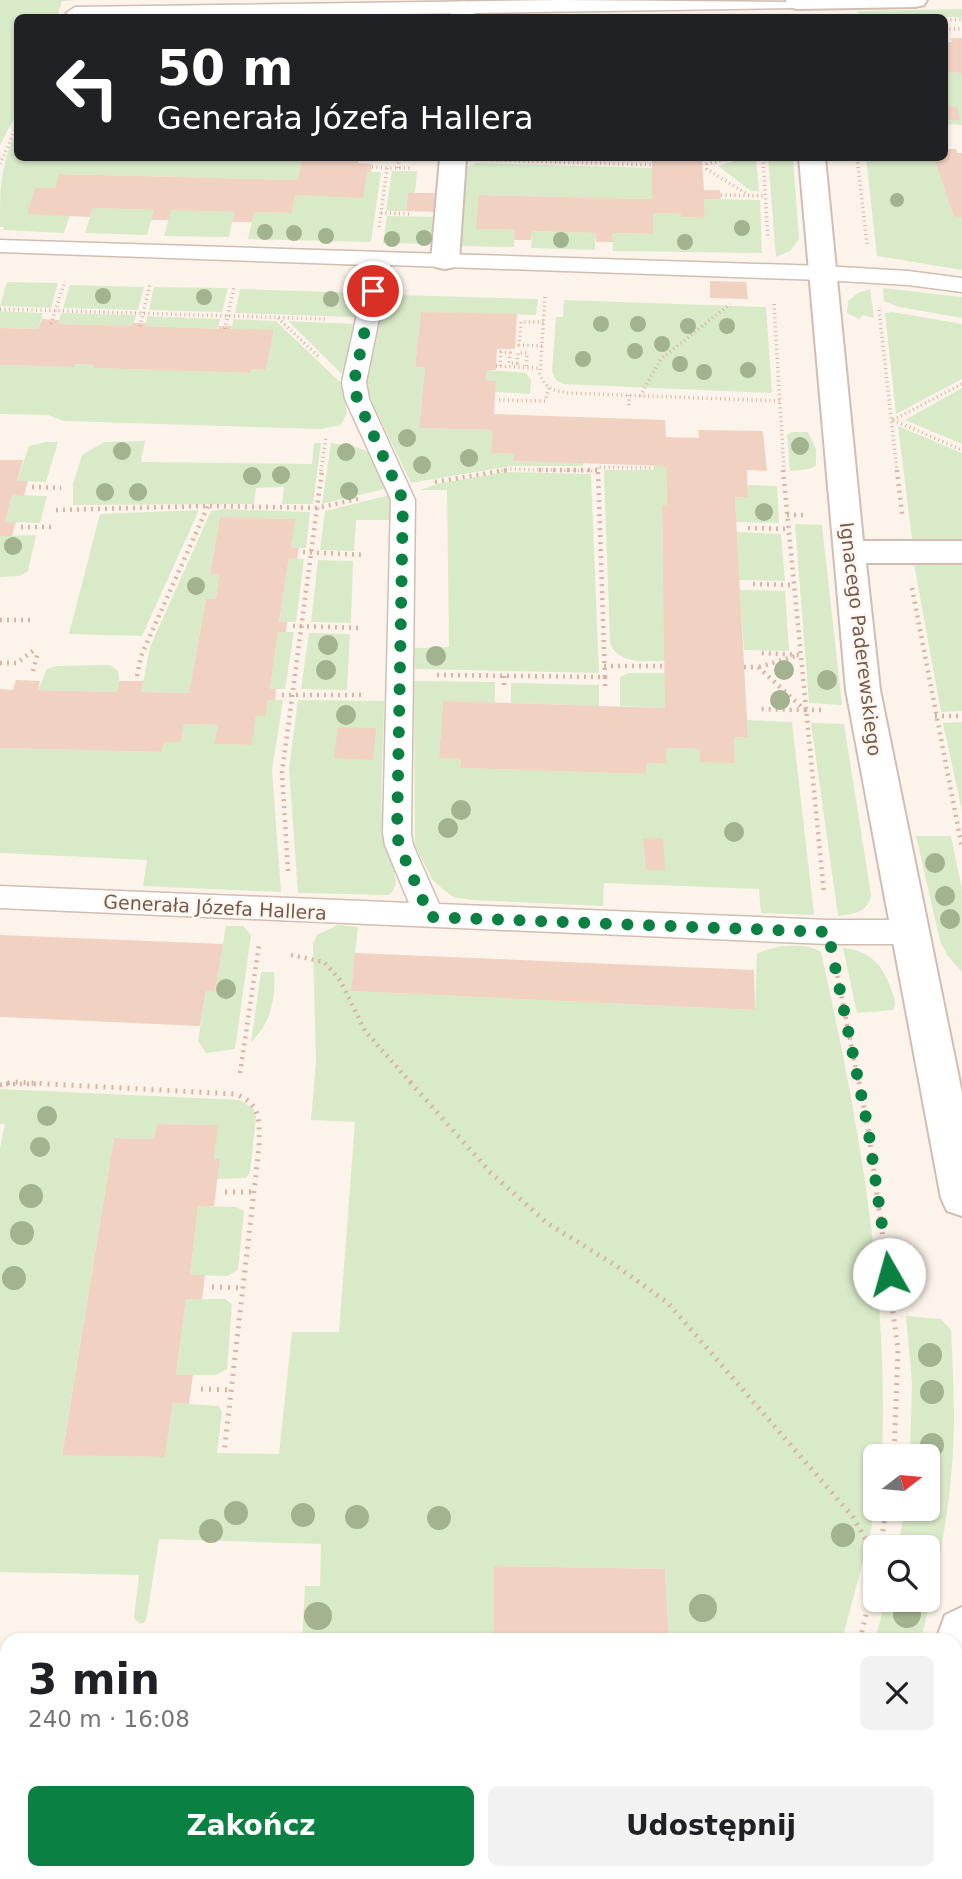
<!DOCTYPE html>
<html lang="pl">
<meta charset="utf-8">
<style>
body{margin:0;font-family:"DejaVu Sans",sans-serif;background:#f2f2f2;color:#202124;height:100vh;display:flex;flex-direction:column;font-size:26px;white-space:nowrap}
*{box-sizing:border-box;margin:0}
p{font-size:23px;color:#757577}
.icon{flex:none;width:38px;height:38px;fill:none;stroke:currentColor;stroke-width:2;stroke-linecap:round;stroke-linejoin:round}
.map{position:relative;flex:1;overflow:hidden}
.side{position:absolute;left:0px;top:1633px;width:962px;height:247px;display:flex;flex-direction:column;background:#fff;border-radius:21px 21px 0 0;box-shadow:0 2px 5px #0004}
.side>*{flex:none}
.hud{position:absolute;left:14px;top:14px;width:934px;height:147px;border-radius:10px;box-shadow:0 2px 5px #0004;background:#202124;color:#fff;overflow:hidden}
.needle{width:46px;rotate:74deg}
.buttons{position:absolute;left:863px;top:1444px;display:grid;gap:14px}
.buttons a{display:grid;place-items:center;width:77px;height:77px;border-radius:10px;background:#fff;box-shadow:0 2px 5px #0004;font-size:35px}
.pin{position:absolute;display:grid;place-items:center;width:60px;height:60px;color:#fff;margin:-30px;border:4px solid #fff;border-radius:50%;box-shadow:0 2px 7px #0007}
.me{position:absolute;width:77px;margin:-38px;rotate:353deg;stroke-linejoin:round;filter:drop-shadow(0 0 5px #0008)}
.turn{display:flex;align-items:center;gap:24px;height:147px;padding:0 28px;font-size:32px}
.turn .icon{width:91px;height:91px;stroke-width:2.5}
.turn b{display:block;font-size:49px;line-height:60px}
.round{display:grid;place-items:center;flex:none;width:74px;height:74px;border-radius:10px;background:#f2f2f2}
.overview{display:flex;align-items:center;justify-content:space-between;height:119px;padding:0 28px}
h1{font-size:42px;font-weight:700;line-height:52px}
.action{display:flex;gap:14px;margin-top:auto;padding:14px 28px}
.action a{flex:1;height:80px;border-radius:10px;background:#0b8043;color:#fff;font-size:28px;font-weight:700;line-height:80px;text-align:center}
.action a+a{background:#f2f2f2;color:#202124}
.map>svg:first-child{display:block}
.green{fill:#d9eac8}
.building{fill:#f1d1c2}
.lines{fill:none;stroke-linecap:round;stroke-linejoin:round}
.service-casing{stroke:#d1bdb2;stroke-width:3}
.minor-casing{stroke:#d1bdb2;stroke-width:4}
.path-far2{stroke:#d7b4a5;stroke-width:3.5;stroke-dasharray:1 3.5;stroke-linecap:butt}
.path-far1{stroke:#d7b4a5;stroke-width:4.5;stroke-dasharray:2 5;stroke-linecap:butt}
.path{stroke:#d7b4a5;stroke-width:5;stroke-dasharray:2 6;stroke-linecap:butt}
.service{fill:#fff;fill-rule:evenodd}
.minor{fill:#fff;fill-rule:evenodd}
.tree{fill:#a3b28f}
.route{stroke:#0b8043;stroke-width:12;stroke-dasharray:0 21.6}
.labels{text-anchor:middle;stroke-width:5;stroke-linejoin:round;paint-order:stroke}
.street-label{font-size:19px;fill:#77584d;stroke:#fff8f1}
</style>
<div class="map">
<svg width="962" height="1879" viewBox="0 0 962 1879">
<rect width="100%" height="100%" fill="#fcf4ea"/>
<path class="green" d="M 0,0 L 79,0 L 62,1 L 57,17 L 18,18 L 17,113 L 0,145 Z
M 962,9 L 962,17 L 863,17 L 856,11 Z
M 945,72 L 962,73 L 962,125 L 945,124 Z
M 17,130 L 18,158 L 302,158 L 298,180 L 60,174 L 55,188 L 70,215 L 64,233 L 3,230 L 4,227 L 0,227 C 0,189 0,165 17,130 Z
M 743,158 L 756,158 L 759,191 L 751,191 L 718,166 Z
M 768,158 L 793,158 L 799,239 L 790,251 L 776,257 Z
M 866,158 L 934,158 L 954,216 L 962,217 L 962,270 L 877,256 Z
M 477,163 L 652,168 L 652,199 L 480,195 L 477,229 L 515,230 L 514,247 L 457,246 L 464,168 Z
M 392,171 L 417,171 L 415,193 L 408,193 L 406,211 L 386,211 Z
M 367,172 L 381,172 L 371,242 L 248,239 L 254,212 L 292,213 L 295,195 L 362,197 Z
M 704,199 L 760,200 L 762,253 L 613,251 L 612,233 L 653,234 L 653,213 L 681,214 L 682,217 L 705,218 Z
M 93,208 L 154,210 L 147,235 L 85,233 Z
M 171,210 L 234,212 L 229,237 L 164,236 Z
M 387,216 L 433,217 L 431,244 L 383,243 Z
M 532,231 L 595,233 L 595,250 L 531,248 Z
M 7,282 L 58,283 L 51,308 L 0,306 Z
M 70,285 L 144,287 L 138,310 L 63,308 Z
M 154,287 L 228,288 L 222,312 L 149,310 Z
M 883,288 L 962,297 L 962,318 L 899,307 L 884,301 Z
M 240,289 L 360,293 L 356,317 L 235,313 Z
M 870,289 L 874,318 L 863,315 L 859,319 L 847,313 L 848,301 L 858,293 Z
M 398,295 L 538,299 L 536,315 L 421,312 L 415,367 L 425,367 L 419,428 L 493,430 L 492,453 L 514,454 L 514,461 L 583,463 L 583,466 L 512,466 L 411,483 L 368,394 L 366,384 L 381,305 L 385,298 Z
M 564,300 L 766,307 L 772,393 L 563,384 L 556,380 L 552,372 L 556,317 L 563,317 Z
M 0,311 L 43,313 L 38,329 L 0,328 Z
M 892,312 L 962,324 L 962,379 L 896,414 L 885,313 Z
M 61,313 L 136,315 L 133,326 L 58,324 Z
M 147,316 L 220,319 L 218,329 L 145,326 Z
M 233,319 L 276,321 L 342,384 L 347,413 L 341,425 L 321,429 L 64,421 L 48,415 L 0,414 L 0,365 L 74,367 L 75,364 L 93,365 L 93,368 L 250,373 L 251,369 L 266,370 L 274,331 L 232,329 Z
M 288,321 L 355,324 L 343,375 Z
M 487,370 L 526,373 L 531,380 L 530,394 L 495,392 L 496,381 L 486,380 Z
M 962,388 L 962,444 L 905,420 Z
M 898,426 L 962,453 L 962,546 L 913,547 Z
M 791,432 L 808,432 L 816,449 L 816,466 L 809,469 L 790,471 L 787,435 Z
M 145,441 L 141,462 L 312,464 L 314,443 L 321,443 L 313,504 L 282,504 L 284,487 L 256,488 L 254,504 L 73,505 L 73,484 L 82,455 L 104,442 Z
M 45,442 L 58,442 L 46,482 L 17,481 L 29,446 Z
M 331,443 L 356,447 L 370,452 L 388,488 L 322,504 Z
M 654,465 L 666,466 L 667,506 L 662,506 L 665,661 C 646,661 618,665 610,643 L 604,470 L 653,470 Z
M 505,472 L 591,474 L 599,673 L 415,669 L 415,648 L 449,647 L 447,490 L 420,490 L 441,483 Z
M 748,485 L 777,486 L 779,523 L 736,522 L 735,497 L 748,498 Z
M 12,495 L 47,496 L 40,523 L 5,522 Z
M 390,495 L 389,520 L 356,520 L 354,551 L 320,550 L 325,511 Z
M 223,509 L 310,512 L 306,548 L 291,548 L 294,519 L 220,517 L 210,573 L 219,574 L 216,599 L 206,599 L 189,693 L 141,692 L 150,647 L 211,511 Z
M 199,510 L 142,636 L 69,634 L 100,514 Z
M 795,524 L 822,525 L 842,705 L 809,703 Z
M 737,532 L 781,534 L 785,581 L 739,580 Z
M 36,535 L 28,571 L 20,576 L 0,577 L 0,536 Z
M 289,558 L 304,559 L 296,622 L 279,622 Z
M 913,558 L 962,558 L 962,711 L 941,712 Z
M 318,560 L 353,561 L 351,623 L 311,622 Z
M 740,590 L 785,591 L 789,651 L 744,650 Z
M 278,632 L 294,632 L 285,689 L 270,689 Z
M 309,633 L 350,634 L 347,690 L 301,689 Z
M 110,665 L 118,671 L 119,678 L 117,692 L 38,690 L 47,669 L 57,666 Z
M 629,673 L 665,673 L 665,708 L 620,706 L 620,677 Z
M 414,681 L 495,682 L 495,703 L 443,701 L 439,758 L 461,759 L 460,768 L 646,774 L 646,763 L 666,764 L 666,748 L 700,749 L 700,761 L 735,763 L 734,737 L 748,738 L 747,720 L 792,722 L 814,915 L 761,913 L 759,889 L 604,883 L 603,906 L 472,900 L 453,897 L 439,886 L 432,879 L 415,846 Z
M 511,683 L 599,685 L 599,706 L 511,703 Z
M 268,700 L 283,700 L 272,770 L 281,892 L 143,886 L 147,860 L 0,853 L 0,748 L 162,752 L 164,742 L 181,742 L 184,724 L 218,725 L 214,744 L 251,745 L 256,716 L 266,716 Z
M 298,700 L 384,701 C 384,745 379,792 383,836 C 385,854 407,884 388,895 L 298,893 L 289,769 Z
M 962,722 L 962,811 L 943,723 Z
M 811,723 L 844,724 L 871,895 C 868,913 853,914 838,916 Z
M 916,836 L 951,836 L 962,890 L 962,972 L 947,955 L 940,941 Z
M 338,925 L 358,927 L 351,991 L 755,1010 L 757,954 C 772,945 807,942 821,952 C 858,1118 889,1286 882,1456 L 875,1456 L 875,1506 L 870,1535 L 842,1640 L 669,1640 L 665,1569 L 495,1566 L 494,1640 L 302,1640 L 305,1586 L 320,1586 L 321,1544 L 159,1539 L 147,1616 L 145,1622 L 140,1624 L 134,1618 L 139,1575 L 0,1572 L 0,1148 L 5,1124 L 0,1124 L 0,1089 L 240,1100 L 254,1109 L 256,1117 L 250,1172 L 246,1178 L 217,1179 L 220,1159 L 214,1159 L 217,1125 L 157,1124 L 154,1139 L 114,1138 L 62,1454 L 165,1457 L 173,1403 L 219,1406 L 222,1412 L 217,1453 L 279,1454 L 292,1332 L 339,1332 L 355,1122 L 311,1120 L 316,1062 L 313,945 L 317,935 Z
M 226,926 L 243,926 L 251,935 L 235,1049 L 206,1053 L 198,1041 L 206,991 L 215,990 Z
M 843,948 C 869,950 883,965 891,989 C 894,997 897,1003 893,1010 L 857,1013 Z
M 261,972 L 274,972 C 276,997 271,1024 251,1042 Z
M 198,1206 L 236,1207 L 244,1211 L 238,1270 L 227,1276 L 190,1275 Z
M 186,1299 L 225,1299 L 232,1304 L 227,1369 L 216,1375 L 176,1375 Z
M 906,1316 L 941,1319 L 951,1330 C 953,1375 956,1420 952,1465 C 948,1524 935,1582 921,1640 L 881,1640 L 877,1632 L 886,1600 L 928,1600 L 928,1547 L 898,1547 L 905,1509 L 928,1508 L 928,1456 L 910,1456 L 912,1383 Z
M 0,1748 L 7,1748 L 7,1828 L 0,1828 Z
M 74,1873 L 233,1872 L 233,1879 L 73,1879 Z"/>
<path class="building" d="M 950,38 L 962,38 L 962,73 L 945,72 L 945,42 L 952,42 Z
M 945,106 L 957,107 L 960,120 L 945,120 Z
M 945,149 L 956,149 L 957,153 L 962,153 L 962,217 L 954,217 L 934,158 L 945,158 Z
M 302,158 L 359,158 L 358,163 L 372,164 L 371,172 L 367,172 L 363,198 L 295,195 L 292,213 L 254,212 L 252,222 L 232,222 L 234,212 L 171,210 L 169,220 L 151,220 L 154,210 L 93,208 L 90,217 L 27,214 L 35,188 L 55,188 L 59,174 L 298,180 Z
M 652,158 L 702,158 L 704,190 L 720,190 L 721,199 L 704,199 L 705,218 L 681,217 L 681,214 L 653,213 L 653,234 L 612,233 L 613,242 L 596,242 L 595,233 L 532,231 L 531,240 L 514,240 L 515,230 L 476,229 L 479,195 L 652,199 Z
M 408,193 L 435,193 L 434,212 L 406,211 Z
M 710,281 L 746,282 L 748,299 L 710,298 Z
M 421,312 L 517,314 L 515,349 L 497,349 L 496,370 L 487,370 L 486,380 L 496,381 L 494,414 L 665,420 L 666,437 L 699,438 L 698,430 L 763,431 L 767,471 L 747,470 L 748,498 L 735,497 L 748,738 L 734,737 L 735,763 L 700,762 L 700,749 L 666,748 L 666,764 L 646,763 L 646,774 L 460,768 L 461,759 L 439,758 L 443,701 L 665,708 L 662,505 L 667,506 L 666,466 L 513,461 L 514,454 L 491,453 L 493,430 L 419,428 L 425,367 L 415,367 Z
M 42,319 L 59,320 L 58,324 L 133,326 L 133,323 L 146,323 L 145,326 L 219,329 L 219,326 L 232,326 L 231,329 L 274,330 L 266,370 L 251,369 L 250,373 L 93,368 L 93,365 L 75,364 L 74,367 L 0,365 L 0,328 L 38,329 Z
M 0,460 L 23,460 L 17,481 L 28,481 L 24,496 L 12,495 L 5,522 L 16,522 L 12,536 L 0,536 Z
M 220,517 L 295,519 L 291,548 L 299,548 L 297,559 L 289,558 L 279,622 L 287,622 L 286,632 L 278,632 L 270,689 L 276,689 L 275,700 L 268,700 L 266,716 L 256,716 L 252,745 L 214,744 L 218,725 L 184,724 L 181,742 L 164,742 L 162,752 L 0,748 L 0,689 L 13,690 L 16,680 L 40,681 L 38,690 L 117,692 L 119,681 L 143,681 L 141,692 L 189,693 L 206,599 L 216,599 L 219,574 L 210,574 Z
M 338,727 L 376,728 L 373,760 L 334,758 Z
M 643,838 L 663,838 L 665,870 L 646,870 Z
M 0,935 L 223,944 L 215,991 L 206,991 L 200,1026 L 0,1017 Z
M 355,953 L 754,970 L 755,1010 L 351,991 Z
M 157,1124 L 218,1125 L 214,1159 L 220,1159 L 214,1206 L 198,1206 L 190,1275 L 205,1275 L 202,1299 L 186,1299 L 176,1375 L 193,1375 L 189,1404 L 173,1403 L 165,1457 L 62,1455 L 114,1138 L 154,1139 Z
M 494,1566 L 665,1569 L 669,1640 L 494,1640 Z
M 0,1828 L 7,1828 L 7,1872 L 23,1872 L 22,1879 L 0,1879 Z
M 359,1872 L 491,1872 L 490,1879 L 359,1879 Z"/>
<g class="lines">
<defs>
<path id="service" d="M 561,0 L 806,2 L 797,8 L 148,18 L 70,18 L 66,13 L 75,7 Z
M 0,240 L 823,266 L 908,271 L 962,278 L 962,292 L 908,285 L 823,280 L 390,265 L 366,382 L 369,399 L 415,500 L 411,833 L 413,845 L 439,904 L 828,920 L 910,920 L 920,924 L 925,932 L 920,940 L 910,944 L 828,944 L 0,908 L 0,886 L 409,903 L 385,845 L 383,833 L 391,500 L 345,399 L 342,382 L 368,265 L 0,252 Z"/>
<path id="minor" d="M 786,0 L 927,0 L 924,5 L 915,7 L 797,9 L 788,7 Z
M 463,1 L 472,3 L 475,8 L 474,18 L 450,18 L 454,3 Z
M 440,158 L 466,158 L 459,261 L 455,267 L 445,269 L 435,267 L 431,261 Z
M 799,158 L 825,158 L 863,541 L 962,541 L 962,563 L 866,563 L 880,690 L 962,1093 L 962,1216 L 947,1211 L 941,1198 L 846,690 Z
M 962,1607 L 962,1682 L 956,1685 L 956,1640 L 936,1640 L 945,1615 Z
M 867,1872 L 920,1872 L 918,1879 L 866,1879 Z"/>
</defs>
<use href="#service" class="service-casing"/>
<use href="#minor" class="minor-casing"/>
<path class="path-far2" d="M 946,20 L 962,19
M 945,29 L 962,29
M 729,158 L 707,164 L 707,169 L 750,196
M 763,158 L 768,239
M 857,158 L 867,244
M 492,160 L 652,165
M 0,164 L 18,123
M 372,167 L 387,168
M 398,168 L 399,158
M 721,195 L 765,196
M 381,213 L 410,214
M 379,227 L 387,168 L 413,168
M 545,297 L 540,374 C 544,388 555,391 568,393 L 780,401
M 774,304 L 784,471
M 0,309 L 328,319
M 879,310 L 897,471
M 278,318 L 320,358
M 51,324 L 65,281
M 140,326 L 150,284
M 225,329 L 234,287
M 542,346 L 519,345 L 521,322 L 544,322
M 496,366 L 540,368
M 500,366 L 501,352 L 510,353 L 509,363 L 517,363 L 518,353 L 527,353 L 526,367
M 629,395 L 629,407
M 640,396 L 661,359 L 730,304
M 499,400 L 545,401 L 549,388
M 893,420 L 962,384
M 893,420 L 962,450
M 321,471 L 326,437
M 497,471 L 511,469 L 598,471 L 597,467 L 653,468"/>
<path class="path-far1" d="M 539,470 L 598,470
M 783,470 L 824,894
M 897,470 L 902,514
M 435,482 L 507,470
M 32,487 L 61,488
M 56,510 L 208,506 L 317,508 L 362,498
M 787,515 L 804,515
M 21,527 L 52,527
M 748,528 L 789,529
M 303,552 L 365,555
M 753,584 L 794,585
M 912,588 L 962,848
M 0,620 L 33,620
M 293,626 L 362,628
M 0,663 L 17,663 L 34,650
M 604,666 L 665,666
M 744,667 L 758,667 L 805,710 L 761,709
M 759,667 L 799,655 L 761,653
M 33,671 L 38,652
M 437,675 L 605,677 L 598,471
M 137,676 L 141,656 L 208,506
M 504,676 L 504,690
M 605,677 L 605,689
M 282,695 L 361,695
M 805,710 L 822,710
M 935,716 L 962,716
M 288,871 L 282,773 L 322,470
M 291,955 L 324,962 L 340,980 L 365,1031 L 412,1084
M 836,969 L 859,1084
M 240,1073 L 259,945
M 6,1084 L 40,1084"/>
<path class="path" d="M 410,1082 L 491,1173 L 547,1223 L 615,1265 L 668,1303 L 853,1517 L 866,1540 L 875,1572
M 859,1082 L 868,1128 L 898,1349 L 894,1456
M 0,1085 L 12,1082 L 234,1094 C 261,1102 260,1122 259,1147 L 224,1453
M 225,1192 L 253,1192
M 212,1287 L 243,1288
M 201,1389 L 231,1390
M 881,1547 L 886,1508
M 860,1640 L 875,1577
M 0,1738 L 7,1738
M 509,1872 L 509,1879
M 63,1879 L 64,1872
M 543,1879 L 546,1872
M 766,1879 L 768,1872"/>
<use href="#service" class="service"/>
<use href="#minor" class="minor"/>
</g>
<g class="tree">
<circle cx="897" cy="200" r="7"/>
<circle cx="742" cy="228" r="8"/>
<circle cx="265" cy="232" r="8"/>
<circle cx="294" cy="233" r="8"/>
<circle cx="326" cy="236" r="8"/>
<circle cx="424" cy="238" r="8"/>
<circle cx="392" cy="239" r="8"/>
<circle cx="561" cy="240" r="8"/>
<circle cx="685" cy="242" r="8"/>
<circle cx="103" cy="296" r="8"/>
<circle cx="204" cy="297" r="8"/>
<circle cx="331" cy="299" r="8"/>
<circle cx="601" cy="324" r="8"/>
<circle cx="638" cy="324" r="8"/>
<circle cx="688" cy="326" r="8"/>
<circle cx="727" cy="326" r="8"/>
<circle cx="662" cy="344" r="8"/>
<circle cx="635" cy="351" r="8"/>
<circle cx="583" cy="359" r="8"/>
<circle cx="680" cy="364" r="8"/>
<circle cx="748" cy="370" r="8"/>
<circle cx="704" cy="372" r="8"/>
<circle cx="407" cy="438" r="9"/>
<circle cx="800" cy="446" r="9"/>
<circle cx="122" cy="451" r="9"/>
<circle cx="346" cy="452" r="9"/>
<circle cx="469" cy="458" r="9"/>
<circle cx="422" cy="465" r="9"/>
<circle cx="281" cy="475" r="9"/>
<circle cx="252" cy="476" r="9"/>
<circle cx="349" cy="491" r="9"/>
<circle cx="105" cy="492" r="9"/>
<circle cx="138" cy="492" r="9"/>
<circle cx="764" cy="512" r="9"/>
<circle cx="13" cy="546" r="9"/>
<circle cx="196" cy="586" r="9"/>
<circle cx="328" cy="645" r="10"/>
<circle cx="436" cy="656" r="10"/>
<circle cx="326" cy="670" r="10"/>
<circle cx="784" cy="670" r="10"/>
<circle cx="827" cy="680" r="10"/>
<circle cx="780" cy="700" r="10"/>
<circle cx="346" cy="715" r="10"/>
<circle cx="461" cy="810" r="10"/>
<circle cx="448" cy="828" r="10"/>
<circle cx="734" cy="832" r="10"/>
<circle cx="935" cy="863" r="10"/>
<circle cx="945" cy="896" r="10"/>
<circle cx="950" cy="919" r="10"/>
<circle cx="226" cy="989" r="10"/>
<circle cx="47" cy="1116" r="10"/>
<circle cx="40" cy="1147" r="10"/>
<circle cx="31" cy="1196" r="12"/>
<circle cx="22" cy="1233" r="12"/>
<circle cx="14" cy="1278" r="12"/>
<circle cx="930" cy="1355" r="12"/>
<circle cx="932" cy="1392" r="12"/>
<circle cx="932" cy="1445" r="12"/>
<circle cx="236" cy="1513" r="12"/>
<circle cx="303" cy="1515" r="12"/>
<circle cx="357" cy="1517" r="12"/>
<circle cx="439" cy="1518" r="12"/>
<circle cx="211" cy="1531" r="12"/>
<circle cx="843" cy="1535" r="12"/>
<circle cx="703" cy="1608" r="14"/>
<circle cx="907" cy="1614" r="14"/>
<circle cx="318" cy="1616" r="14"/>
</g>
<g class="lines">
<path class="route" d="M 373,291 L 354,382 L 357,399 L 403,500 L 397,833 L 399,845 L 430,917 L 828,932 L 868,1128 L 889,1274"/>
</g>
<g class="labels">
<g class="street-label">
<text transform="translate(861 639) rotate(83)" y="7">Ignacego Paderewskiego</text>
<text transform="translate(215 907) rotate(3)" y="7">Generała Józefa Hallera</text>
</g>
</g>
</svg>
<div class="buttons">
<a><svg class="needle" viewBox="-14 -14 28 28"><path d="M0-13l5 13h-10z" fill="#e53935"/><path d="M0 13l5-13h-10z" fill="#757577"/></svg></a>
<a><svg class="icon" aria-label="search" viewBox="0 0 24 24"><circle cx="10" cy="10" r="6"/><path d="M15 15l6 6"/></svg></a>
</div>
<div class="pin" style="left:373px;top:291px;background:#d93025"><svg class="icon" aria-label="arrive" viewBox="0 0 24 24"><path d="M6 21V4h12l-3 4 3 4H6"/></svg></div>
<svg class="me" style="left:889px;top:1274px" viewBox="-20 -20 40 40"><circle r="19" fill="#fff"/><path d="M0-13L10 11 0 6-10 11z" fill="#0b8043"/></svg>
<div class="hud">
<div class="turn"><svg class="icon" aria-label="left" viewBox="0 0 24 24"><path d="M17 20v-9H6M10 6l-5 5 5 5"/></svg><div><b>50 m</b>Generała Józefa Hallera</div></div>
</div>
<section class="side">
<div class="overview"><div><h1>3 min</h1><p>240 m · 16:08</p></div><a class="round"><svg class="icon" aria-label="close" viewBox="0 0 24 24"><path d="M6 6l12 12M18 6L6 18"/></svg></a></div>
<div class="action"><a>Zakończ</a><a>Udostępnij</a></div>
</section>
</div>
